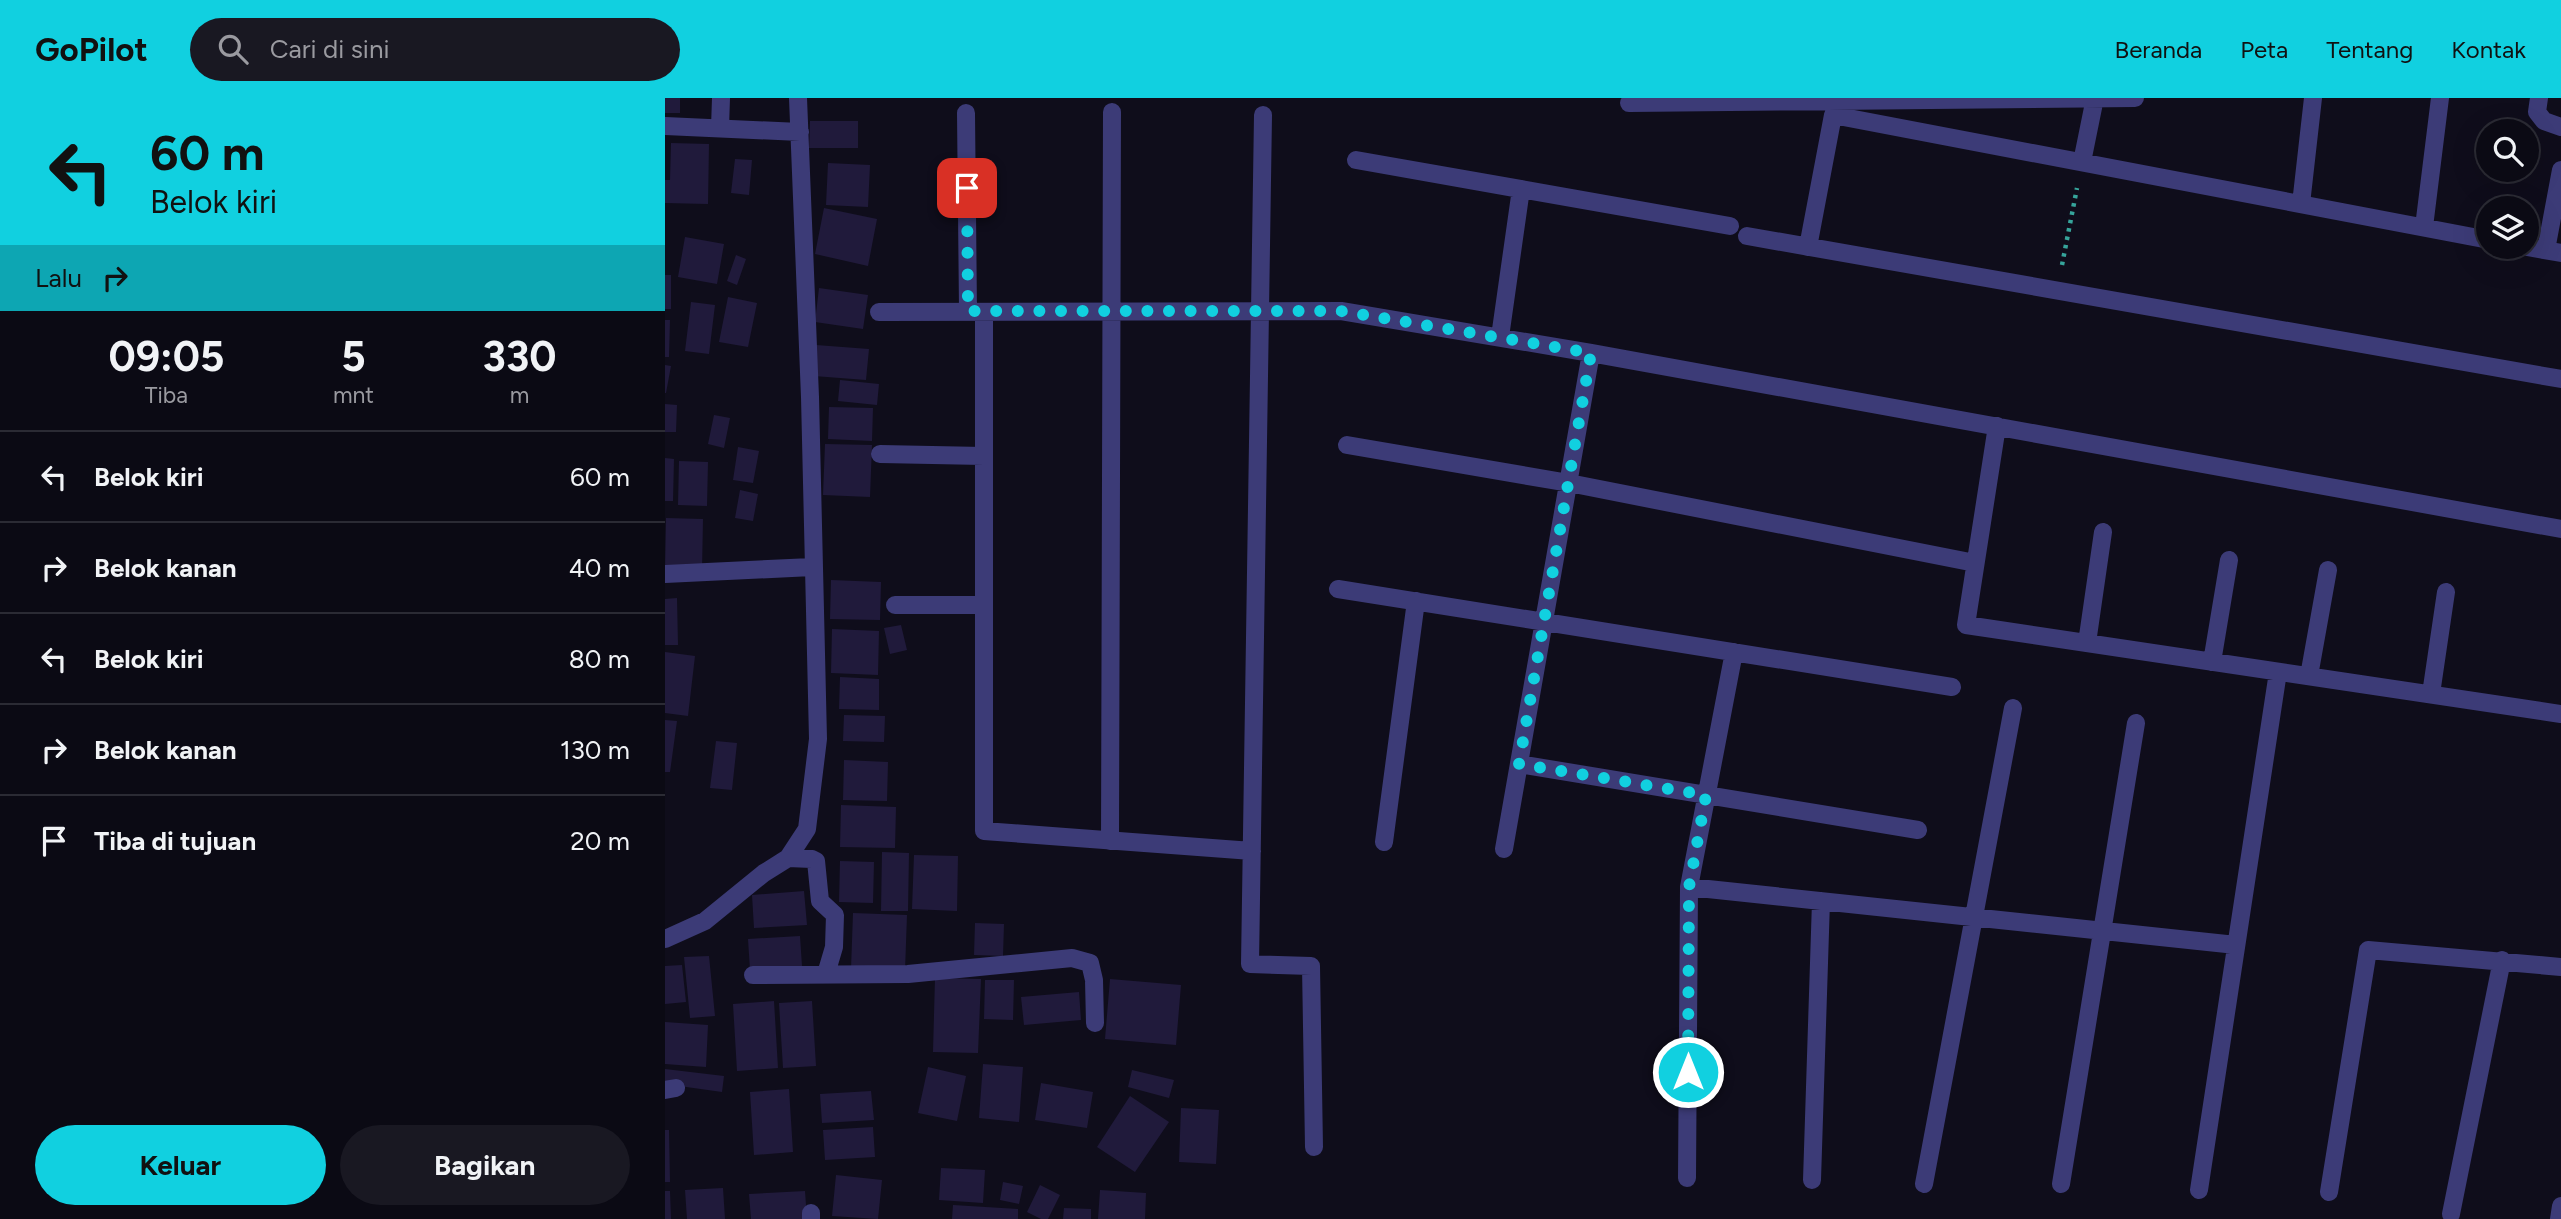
<!DOCTYPE html>
<html lang="id">
<style>
body{margin:0;font-family:Figtree,sans-serif;background:#191822;color:#f1f3f6;height:100vh;display:flex;flex-direction:column;font-size:26px;white-space:nowrap}
*{box-sizing:border-box;margin:0}
p{font-size:23px;color:#9a9aa0}
.icon{flex:none;width:38px;height:38px;fill:none;stroke:currentColor;stroke-width:2;stroke-linecap:round;stroke-linejoin:round}
.map{position:relative;flex:1;overflow:hidden}
.details{display:flex;flex-direction:column;background:#0b0a14;width:665px}
.details>*{flex:none}
.top-card{background:#11d0e0;color:#111;overflow:hidden}
.buttons{position:absolute;left:1811px;top:21px;display:grid;gap:14px}
.buttons a{display:grid;place-items:center;width:63px;height:63px;border-radius:50%;background:#0b0a14;box-shadow:0 7px 28px #0002,0 0 0 2px #2b2b34;font-size:35px}
.pin{position:absolute;display:grid;place-items:center;width:60px;height:60px;color:#fff;margin:-30px;border-radius:14px;box-shadow:0 4px 10px #0006}
.me{position:absolute;width:77px;margin:-38px;rotate:0deg;stroke-linejoin:round;filter:drop-shadow(0 0 5px #0008)}
.turn{display:flex;align-items:center;gap:24px;height:147px;padding:0 35px;font-size:32px}
.turn .icon{width:91px;height:91px;stroke-width:2.5}
.turn b{display:block;font-size:49px;line-height:60px}
.then{display:flex;align-items:center;height:66px;padding:0 35px;background:#0003;gap:14px;font-size:26px}
.eta{display:flex;justify-content:space-evenly;align-items:center;height:119px;text-align:center}
.eta b{font-size:42px;font-weight:700;line-height:49px}
.cta{display:flex;gap:14px;margin-top:auto;padding:14px 35px}
.cta a{flex:1;height:80px;border-radius:42px;background:#11d0e0;color:#111;font-size:28px;font-weight:700;line-height:80px;text-align:center}
.cta a+a{background:#191822;color:#f1f3f6}
ul{padding:0;list-style:none}
li{display:flex;align-items:center;gap:21px;height:91px;padding:0 35px;border-top:2px solid #2b2b34}
li div{flex:1}
li b{display:block;font-size:26px}
li em{font-style:normal}
header{display:flex;align-items:center;gap:42px;box-sizing:border-box;height:98px;padding:0 35px;background:#11d0e0;color:#111}
header strong{font-size:33px}
nav{display:flex;gap:38px;margin-inline-start:auto;font-size:24px}
.search{width:490px;height:63px;background:#191822;display:flex;align-items:center;gap:18px;box-sizing:border-box;padding:0 24px;border-radius:38px;color:#9a9aa0;font-size:26px}
main{display:flex;flex:1;min-height:0}
.map>svg:first-child{display:block}
.building{fill:#201a3b}
.lines{fill:none;stroke-linecap:round;stroke-linejoin:round}
.path{stroke:#36a49b;stroke-width:4.5;stroke-dasharray:3.5 5;stroke-linecap:butt}
.minor{stroke:#3c3b77;stroke-width:18}
.route{stroke:#11d0e0;stroke-width:12;stroke-dasharray:0 21.6}
</style>
<header>
<strong>GoPilot</strong>
<div class="search"><svg class="icon" aria-label="search" viewBox="0 0 24 24"><circle cx="10" cy="10" r="6"/><path d="M15 15l6 6"/></svg>Cari di sini</div>
<nav><a>Beranda</a><a>Peta</a><a>Tentang</a><a>Kontak</a></nav>
</header>
<main>
<section class="details">
<div class="top-card">
<div class="turn"><svg class="icon" aria-label="left" viewBox="0 0 24 24"><path d="M17 20v-9H6M10 6l-5 5 5 5"/></svg><div><b>60 m</b>Belok kiri</div></div>
<div class="then">Lalu<svg class="icon" aria-label="right" viewBox="0 0 24 24"><path d="M7 20v-9h11M14 6l5 5-5 5"/></svg></div>
</div>
<div class="eta">
<div><b>09:05</b><p>Tiba</p></div>
<div><b>5</b><p>mnt</p></div>
<div><b>330</b><p>m</p></div>
</div>
<ul>
<li><svg class="icon" aria-label="left" viewBox="0 0 24 24"><path d="M17 20v-9H6M10 6l-5 5 5 5"/></svg><div><b>Belok kiri</b></div><em>60 m</em></li>
<li><svg class="icon" aria-label="right" viewBox="0 0 24 24"><path d="M7 20v-9h11M14 6l5 5-5 5"/></svg><div><b>Belok kanan</b></div><em>40 m</em></li>
<li><svg class="icon" aria-label="left" viewBox="0 0 24 24"><path d="M17 20v-9H6M10 6l-5 5 5 5"/></svg><div><b>Belok kiri</b></div><em>80 m</em></li>
<li><svg class="icon" aria-label="right" viewBox="0 0 24 24"><path d="M7 20v-9h11M14 6l5 5-5 5"/></svg><div><b>Belok kanan</b></div><em>130 m</em></li>
<li><svg class="icon" aria-label="arrive" viewBox="0 0 24 24"><path d="M6 21V4h12l-3 4 3 4H6"/></svg><div><b>Tiba di tujuan</b></div><em>20 m</em></li>
</ul>
<div class="cta"><a>Keluar</a><a>Bagikan</a></div>
</section>
<div class="map">
<svg width="1896" height="1121" viewBox="0 0 1896 1121">
<rect width="100%" height="100%" fill="#0f0d1b"/>
<path class="building" d="M 0,0 L 15,0 L 15,15 L 0,15 Z
M 145,23 L 193,23 L 193,50 L 144,50 Z
M 6,45 L 44,46 L 43,106 L 0,105 L 0,82 L 5,82 Z
M 70,61 L 87,62 L 84,97 L 66,95 Z
M 163,65 L 205,67 L 203,109 L 161,107 Z
M 159,110 L 212,121 L 203,168 L 150,156 Z
M 20,139 L 59,146 L 52,186 L 13,179 Z
M 71,157 L 81,161 L 72,187 L 62,183 Z
M 0,177 L 6,177 L 6,211 L 0,211 Z
M 154,190 L 203,197 L 198,231 L 150,224 Z
M 63,199 L 92,205 L 83,249 L 54,244 Z
M 26,204 L 50,207 L 44,256 L 20,253 Z
M 0,222 L 5,222 L 4,259 L 0,259 Z
M 151,247 L 204,251 L 201,282 L 149,278 Z
M 0,267 L 6,268 L 1,295 L 0,295 Z
M 175,282 L 214,286 L 212,307 L 173,303 Z
M 0,306 L 12,307 L 11,334 L 0,334 Z
M 164,309 L 208,310 L 207,343 L 163,341 Z
M 49,317 L 65,320 L 59,350 L 43,346 Z
M 160,346 L 207,347 L 205,399 L 158,397 Z
M 73,349 L 94,353 L 88,385 L 68,382 Z
M 0,360 L 9,361 L 8,403 L 0,403 Z
M 14,363 L 43,364 L 42,408 L 13,407 Z
M 75,392 L 93,396 L 88,423 L 70,420 Z
M 1,420 L 38,421 L 37,473 L 0,471 Z
M 166,482 L 216,484 L 215,522 L 165,521 Z
M 12,500 L 13,547 L 0,547 L 0,501 Z
M 236,527 L 242,552 L 225,556 L 219,530 Z
M 167,531 L 214,533 L 213,577 L 166,575 Z
M 0,554 L 30,558 L 23,618 L 0,615 Z
M 175,579 L 214,581 L 214,612 L 174,611 Z
M 179,617 L 220,618 L 219,644 L 178,643 Z
M 0,622 L 12,623 L 5,674 L 0,674 Z
M 51,643 L 72,645 L 67,692 L 45,690 Z
M 179,662 L 223,664 L 222,703 L 178,702 Z
M 176,707 L 231,709 L 230,750 L 175,749 Z
M 217,754 L 244,755 L 243,813 L 216,813 Z
M 249,757 L 293,758 L 292,813 L 247,811 Z
M 175,763 L 209,764 L 208,805 L 174,804 Z
M 139,793 L 142,827 L 89,830 L 87,797 Z
M 188,815 L 242,817 L 240,873 L 186,871 Z
M 310,825 L 339,826 L 338,858 L 309,857 Z
M 135,838 L 137,868 L 85,872 L 83,841 Z
M 44,858 L 50,918 L 25,920 L 19,859 Z
M 17,867 L 21,904 L 0,906 L 0,868 Z
M 270,880 L 316,881 L 313,955 L 268,954 Z
M 445,881 L 516,887 L 511,947 L 440,941 Z
M 320,882 L 349,882 L 348,922 L 319,921 Z
M 414,894 L 416,922 L 359,927 L 356,899 Z
M 109,903 L 113,970 L 72,973 L 68,906 Z
M 147,903 L 151,968 L 118,970 L 114,905 Z
M 0,924 L 43,927 L 41,969 L 0,966 Z
M 318,966 L 358,969 L 354,1024 L 314,1020 Z
M 263,969 L 301,978 L 292,1023 L 253,1015 Z
M 0,971 L 59,978 L 57,994 L 0,986 Z
M 467,972 L 509,982 L 504,1000 L 463,989 Z
M 376,985 L 428,994 L 422,1030 L 370,1022 Z
M 124,991 L 128,1054 L 89,1057 L 85,994 Z
M 206,993 L 209,1022 L 157,1025 L 155,996 Z
M 465,998 L 504,1024 L 470,1074 L 432,1049 Z
M 516,1010 L 554,1012 L 551,1066 L 514,1064 Z
M 208,1029 L 210,1059 L 160,1062 L 158,1032 Z
M 0,1032 L 4,1032 L 5,1084 L 0,1084 Z
M 276,1070 L 320,1072 L 318,1105 L 274,1102 Z
M 171,1077 L 217,1082 L 213,1121 L 167,1118 Z
M 338,1084 L 358,1088 L 354,1106 L 335,1102 Z
M 375,1087 L 395,1097 L 383,1121 L 376,1121 L 362,1114 Z
M 58,1090 L 60,1121 L 22,1121 L 20,1092 Z
M 435,1092 L 481,1095 L 480,1121 L 433,1121 Z
M 0,1093 L 5,1093 L 6,1121 L 0,1121 Z
M 140,1093 L 142,1121 L 86,1121 L 84,1096 Z
M 288,1107 L 353,1111 L 353,1121 L 287,1121 Z
M 399,1110 L 426,1111 L 426,1121 L 398,1121 Z"/>
<g class="lines">
<path class="path" d="M 1397,167 L 1412,90"/>
<path class="minor" d="M 1874,0 L 1872,14 L 1879,23 L 1896,29
M 964,5 L 1470,0
M 301,15 L 303,213
M 598,17 L 585,866 L 646,868 L 649,1049
M 0,28 L 135,34
M 55,30 L 56,0
M 691,62 L 1065,128
M 1417,64 L 1430,0
M 1636,106 L 1648,0
M 1759,129 L 1775,0
M 1082,138 L 1896,281
M 1143,149 L 1168,17 L 1824,142
M 1862,149 L 1896,155
M 1881,152 L 1896,72
M 214,214 L 676,213 L 926,255 L 1896,431
M 319,214 L 319,733 L 587,753
M 835,239 L 856,91
M 1332,328 L 1301,527 L 1896,616
M 682,347 L 904,385 L 1310,465
M 215,356 L 319,358
M 0,476 L 147,469
M 673,491 L 1287,589
M 230,507 L 319,507
M 1422,545 L 1438,434
M 1547,564 L 1564,462
M 1644,578 L 1663,472
M 1766,596 L 1781,494
M 854,666 L 1253,732
M 445,743 L 447,14
M 719,744 L 751,503
M 839,751 L 926,255
M 123,760 L 147,761 L 151,763 L 155,803 L 170,817 L 169,849 L 161,876
M 1024,789 L 1571,847
M 0,841 L 40,823 L 99,775 L 123,760 L 142,731 L 153,641 L 145,299 L 133,0
M 88,877 L 243,876 L 407,860 L 425,865 L 429,882 L 430,925
M 0,992 L 11,990
M 1022,1080 L 1024,789 L 1069,554
M 1147,1082 L 1156,803
M 1259,1086 L 1348,610
M 1396,1086 L 1471,625
M 1534,1092 L 1613,574
M 1664,1094 L 1703,852 L 1896,869
M 146,1115 L 146,1121
M 1786,1116 L 1837,862
M 1894,1121 L 1896,1108"/>
</g>
<g class="lines">
<path class="route" d="M 302,90 L 303,213 L 676,213 L 926,255 L 854,666 L 1041,697 L 1024,789 L 1023,974"/>
</g>
</svg>
<div class="buttons">
<a><svg class="icon" aria-label="search" viewBox="0 0 24 24"><circle cx="10" cy="10" r="6"/><path d="M15 15l6 6"/></svg></a>
<a><svg class="icon" aria-label="layers" viewBox="0 0 24 24"><path d="M12 4l9 5-9 5-9-5zM3 14l9 5 9-5"/></svg></a>
</div>
<div class="pin" style="left:302px;top:90px;background:#d93025"><svg class="icon" aria-label="arrive" viewBox="0 0 24 24"><path d="M6 21V4h12l-3 4 3 4H6"/></svg></div>
<svg class="me" style="left:1023px;top:974px" viewBox="-20 -20 40 40"><circle r="17" fill="#11d0e0" stroke="#fff" stroke-width="3"/><path d="M0-11L8 9 0 5-8 9z" fill="#fff"/></svg>
</div>
</main>
